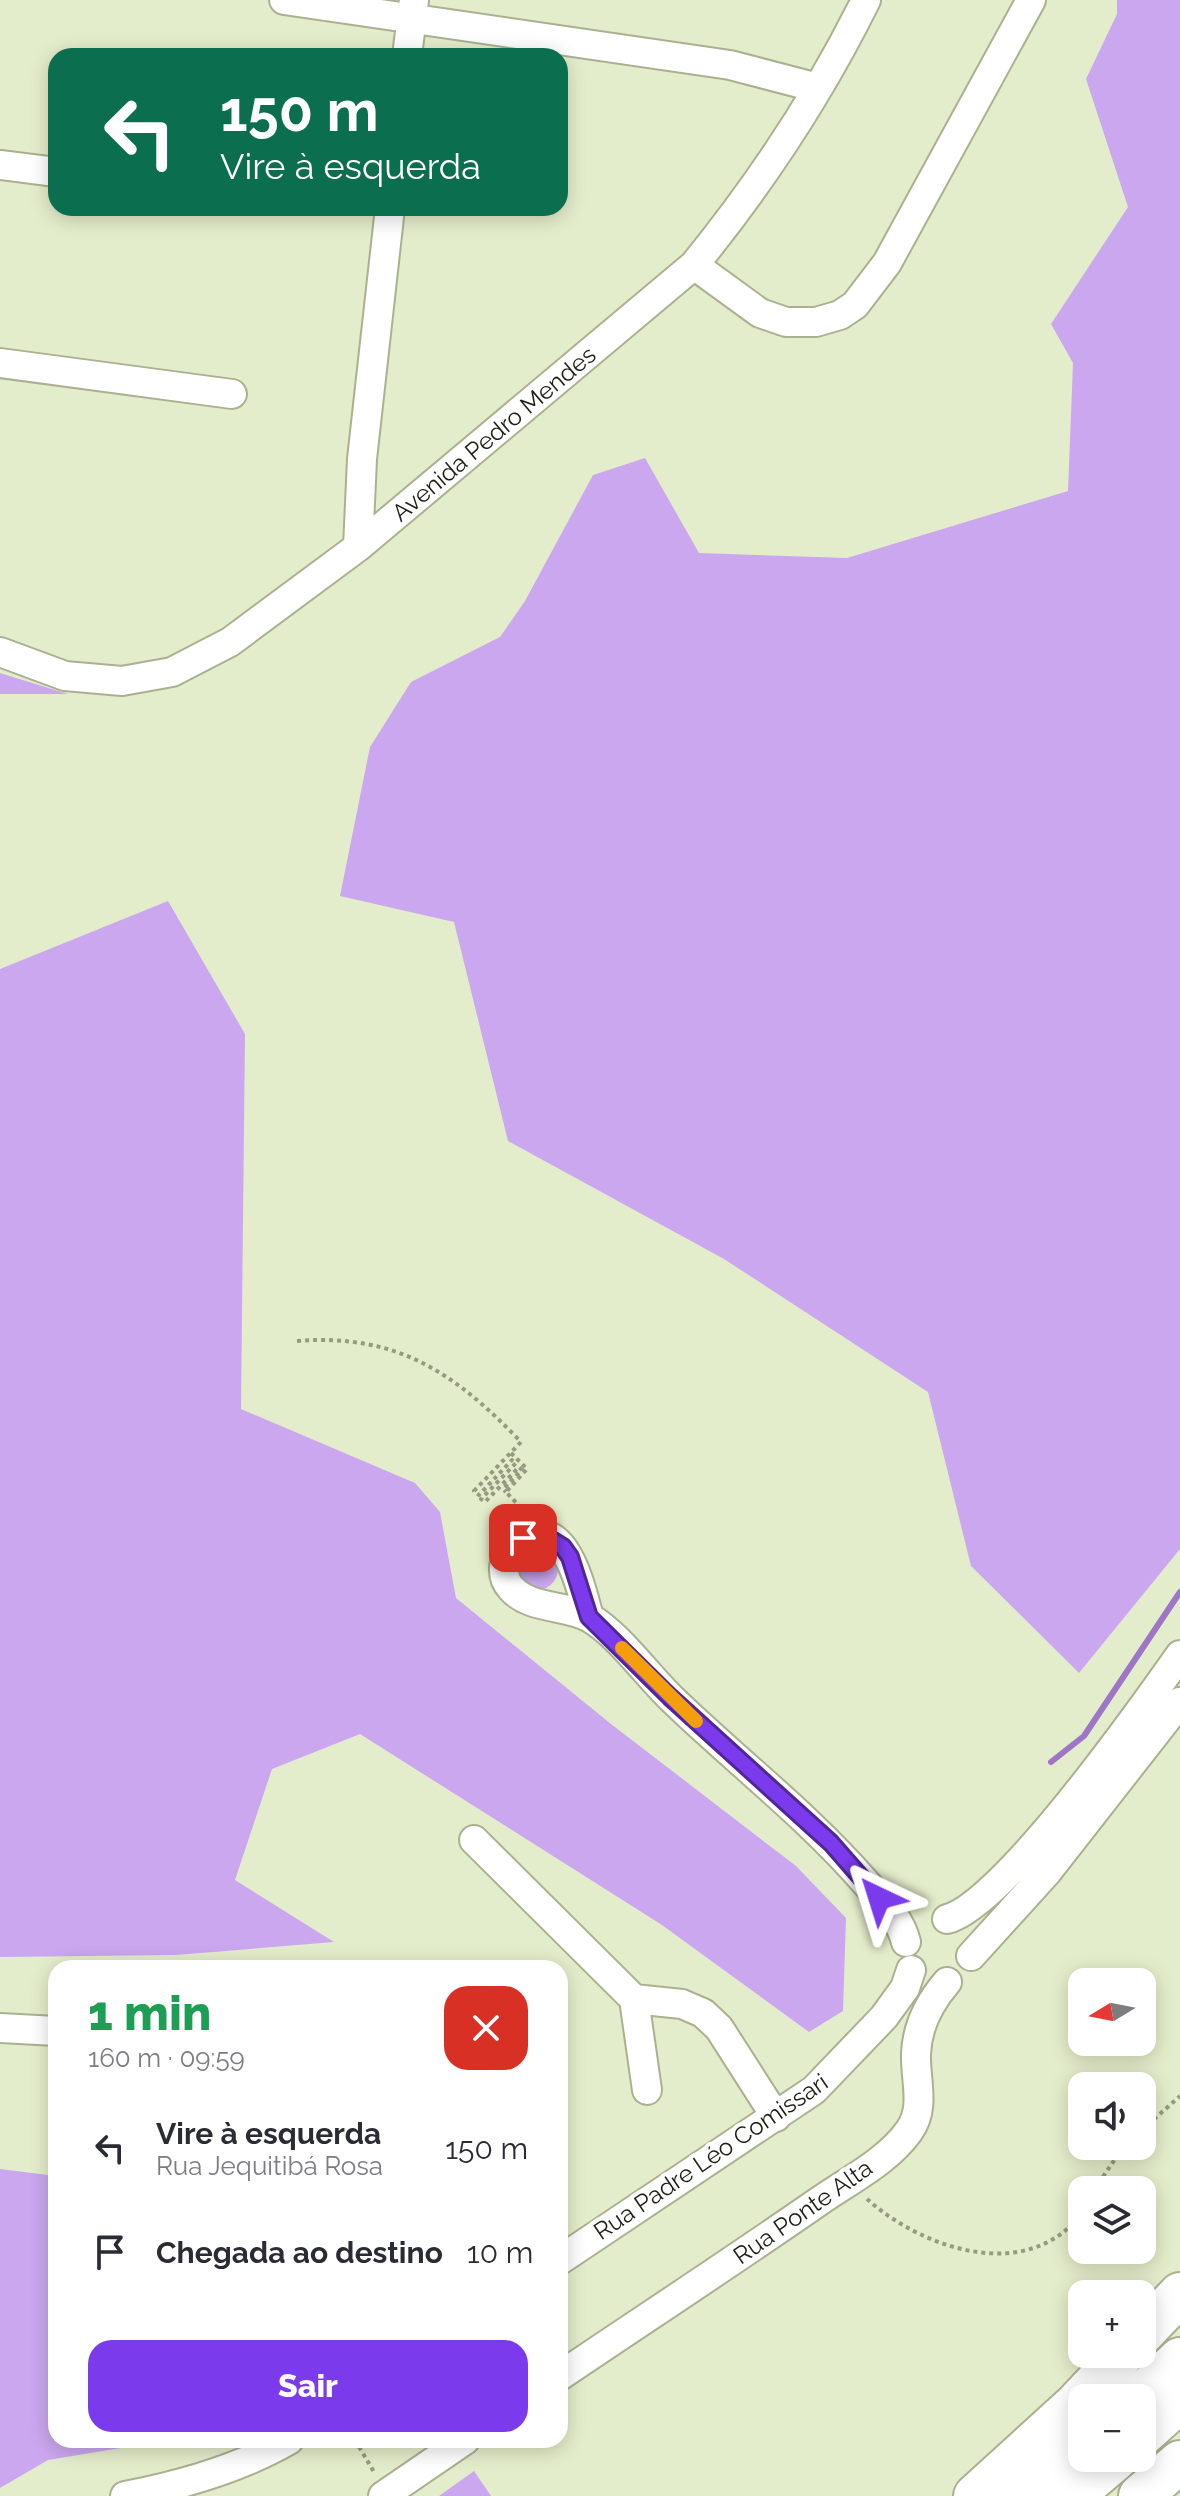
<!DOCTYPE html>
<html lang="pt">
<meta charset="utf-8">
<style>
body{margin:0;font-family:Raleway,sans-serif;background:#f7f7f7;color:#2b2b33;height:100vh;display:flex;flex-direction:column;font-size:30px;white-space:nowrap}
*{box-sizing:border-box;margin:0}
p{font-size:26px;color:#7c7c81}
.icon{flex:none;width:44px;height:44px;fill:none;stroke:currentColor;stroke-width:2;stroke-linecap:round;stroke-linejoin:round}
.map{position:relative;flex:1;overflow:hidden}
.panel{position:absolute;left:48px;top:1960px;width:520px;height:488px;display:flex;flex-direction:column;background:#fff;border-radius:24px;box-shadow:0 4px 20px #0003}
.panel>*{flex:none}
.top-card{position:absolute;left:48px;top:48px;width:520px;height:168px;border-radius:24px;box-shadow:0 4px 20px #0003;background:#0b6e4f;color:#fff;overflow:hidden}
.needle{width:52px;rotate:260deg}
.fabs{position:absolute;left:1068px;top:1968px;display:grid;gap:16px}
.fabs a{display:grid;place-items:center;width:88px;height:88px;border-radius:16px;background:#fff;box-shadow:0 4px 20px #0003;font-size:40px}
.pin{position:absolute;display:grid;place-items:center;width:68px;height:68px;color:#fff;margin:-34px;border-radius:16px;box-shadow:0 4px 12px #0006}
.me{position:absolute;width:88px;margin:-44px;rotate:319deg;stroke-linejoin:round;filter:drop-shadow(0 0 6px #0008)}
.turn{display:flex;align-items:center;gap:28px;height:168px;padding:0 40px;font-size:36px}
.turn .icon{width:104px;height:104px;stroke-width:2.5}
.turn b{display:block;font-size:56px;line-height:68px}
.round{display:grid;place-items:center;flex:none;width:84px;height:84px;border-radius:24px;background:#f7f7f7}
.head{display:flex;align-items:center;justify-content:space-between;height:136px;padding:0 40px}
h1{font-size:48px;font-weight:800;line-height:60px;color:#1e9e55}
.button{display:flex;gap:16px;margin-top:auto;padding:16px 40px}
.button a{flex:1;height:92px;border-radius:24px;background:#7c3aed;color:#fff;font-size:32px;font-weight:800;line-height:92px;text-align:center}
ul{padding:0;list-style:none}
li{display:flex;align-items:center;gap:24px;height:104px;padding:0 40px}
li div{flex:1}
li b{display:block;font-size:30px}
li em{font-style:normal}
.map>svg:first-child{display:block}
.green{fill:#cba7ef}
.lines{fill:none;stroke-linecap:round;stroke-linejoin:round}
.stream{stroke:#9f75c8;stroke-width:6}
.minor-casing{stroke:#a9b191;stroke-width:32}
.highway-casing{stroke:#a9b191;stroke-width:46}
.path{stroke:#949b82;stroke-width:4;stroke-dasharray:4 4;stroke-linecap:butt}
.minor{stroke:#fff;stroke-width:28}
.highway{stroke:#fff;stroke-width:42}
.route-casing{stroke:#51269a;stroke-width:20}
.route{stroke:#7c3aed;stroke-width:14}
.slow{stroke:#f59e0b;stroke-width:14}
.labels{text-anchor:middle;stroke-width:8;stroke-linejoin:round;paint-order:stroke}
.street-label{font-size:24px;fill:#1c1f13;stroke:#fff}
</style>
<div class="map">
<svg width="1180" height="2496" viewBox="0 0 1180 2496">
<rect width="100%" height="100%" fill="#e4edcb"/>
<path class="green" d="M 1117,0 L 1180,0 L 1180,1549 L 1079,1673 L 971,1566 L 928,1392 L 724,1259 L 508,1141 L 454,922 L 340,896 L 370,747 L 411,682 L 500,637 L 525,601 L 593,475 L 645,458 L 699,553 L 847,558 L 1068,491 L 1073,363 L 1051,324 L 1128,207 L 1086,79 L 1117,14 Z
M 0,673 L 68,694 L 0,694 Z
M 168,901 L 245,1034 L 241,1409 L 415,1483 L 440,1512 L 456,1598 L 611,1724 L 796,1866 L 846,1918 L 843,2011 L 809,2032 L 662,1925 L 360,1734 L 272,1769 L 235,1880 L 334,1942 L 176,1955 L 0,1957 L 0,969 Z
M516 1569a21 21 0 1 1 42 0a21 21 0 1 1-42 0Z
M 0,2169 L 56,2176 L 56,2440 L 169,2440 L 48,2460 L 0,2488 Z
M 474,2471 L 491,2496 L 439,2496 Z"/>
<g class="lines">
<path class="stream" d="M 1051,1762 L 1084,1736 L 1180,1592"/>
<defs>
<path id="minor" d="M 284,0 L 730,65 L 818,88
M 407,56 L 414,0
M 0,165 L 56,172
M 694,265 L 760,313 L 786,322 L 816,322 L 840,315 L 855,305 L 887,263 L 1031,0
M 0,363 L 232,394
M 358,547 L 362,459 L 390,208
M 0,652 L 65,676 L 122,681 L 172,672 L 230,642 L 358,547 L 694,265 C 760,184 820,93 866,0
M 589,1617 C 580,1585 564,1506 514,1544 C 504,1557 499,1575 511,1588 C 530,1610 566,1604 590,1618 C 619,1635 647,1675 672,1699 C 736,1761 807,1815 866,1883 C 882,1901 900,1918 906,1942
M 474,1840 L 634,1999 L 682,2004 L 703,2013 L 719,2028 L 776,2117
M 947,1919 C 1003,1905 1142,1709 1180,1655
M 971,1956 L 1048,1871 L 1180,1702
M 634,1999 L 647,2090
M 0,2028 L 56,2031
M 560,2260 L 814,2090 L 884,2017 L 905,1988 L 911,1970
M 560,2376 C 646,2318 733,2261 818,2202 C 848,2181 888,2161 909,2131 C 926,2108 915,2080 916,2054 C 917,2026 929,2003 947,1982
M 125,2496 C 182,2485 239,2469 289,2440
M 383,2496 L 465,2440"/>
<path id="highway" d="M 1142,2334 L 1180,2294
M 1138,2398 L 1180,2359
M 1142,2435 L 1180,2401
M 975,2496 L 1076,2404 L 1123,2354
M 1026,2496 L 1082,2450
M 1072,2496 L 1117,2458
M 1140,2496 L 1180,2462"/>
</defs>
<use href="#minor" class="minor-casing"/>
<use href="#highway" class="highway-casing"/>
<path class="path" d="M 297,1341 C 397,1333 455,1373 521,1442 L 474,1491 L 479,1495 L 512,1460 L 516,1463 L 481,1499 L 485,1502 L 519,1467 L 522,1470 L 503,1489 L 506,1492
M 511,1453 L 527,1469 L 506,1492 L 524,1511
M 1142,2130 L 1180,2096
M 1094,2190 L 1124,2146
M 867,2199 C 924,2250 1028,2284 1082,2213
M 355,2440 L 374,2472"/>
<use href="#minor" class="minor"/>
<use href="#highway" class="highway"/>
</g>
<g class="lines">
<defs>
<path id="route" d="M 523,1538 L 547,1537 L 563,1547 L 570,1557 L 589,1617 L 670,1697 L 831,1843 L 879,1898"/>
</defs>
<use href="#route" class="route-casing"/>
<use href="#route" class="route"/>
<path class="slow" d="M 622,1648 L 696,1721"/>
</g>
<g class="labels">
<g class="street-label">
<text transform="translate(494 434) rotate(-40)" y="8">Avenida Pedro Mendes</text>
<text transform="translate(711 2157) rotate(-34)" y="8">Rua Padre Léo Comissari</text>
<text transform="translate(803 2212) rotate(-35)" y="8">Rua Ponte Alta</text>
</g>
</g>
</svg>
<div class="fabs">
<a><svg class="needle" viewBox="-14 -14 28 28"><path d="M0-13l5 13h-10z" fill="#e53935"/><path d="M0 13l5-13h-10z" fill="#7c7c81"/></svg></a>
<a><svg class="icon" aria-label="sound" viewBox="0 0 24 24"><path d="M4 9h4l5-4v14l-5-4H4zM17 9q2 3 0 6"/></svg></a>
<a><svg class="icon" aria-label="layers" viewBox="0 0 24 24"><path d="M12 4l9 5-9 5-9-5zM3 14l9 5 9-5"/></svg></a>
<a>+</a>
<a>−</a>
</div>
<div class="pin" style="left:523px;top:1538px;background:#d93025"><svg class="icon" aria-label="arrive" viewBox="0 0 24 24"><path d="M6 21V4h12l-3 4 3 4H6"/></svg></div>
<svg class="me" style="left:879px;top:1898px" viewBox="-20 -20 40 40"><path d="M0-17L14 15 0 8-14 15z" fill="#7c3aed" stroke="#fff" stroke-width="4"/></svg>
<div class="top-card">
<div class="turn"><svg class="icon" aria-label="left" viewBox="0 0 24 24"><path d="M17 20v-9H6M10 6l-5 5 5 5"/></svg><div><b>150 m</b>Vire à esquerda</div></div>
</div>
<section class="panel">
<div class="head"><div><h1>1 min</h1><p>160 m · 09:59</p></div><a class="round" style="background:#d93025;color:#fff"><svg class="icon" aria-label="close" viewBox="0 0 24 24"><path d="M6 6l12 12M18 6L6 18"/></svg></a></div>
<ul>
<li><svg class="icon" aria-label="left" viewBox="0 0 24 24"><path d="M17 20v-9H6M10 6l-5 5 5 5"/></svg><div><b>Vire à esquerda</b><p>Rua Jequitibá Rosa</p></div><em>150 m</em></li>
<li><svg class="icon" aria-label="arrive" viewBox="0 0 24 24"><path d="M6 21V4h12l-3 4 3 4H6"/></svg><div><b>Chegada ao destino</b></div><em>10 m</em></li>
</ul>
<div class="button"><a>Sair</a></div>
</section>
</div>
